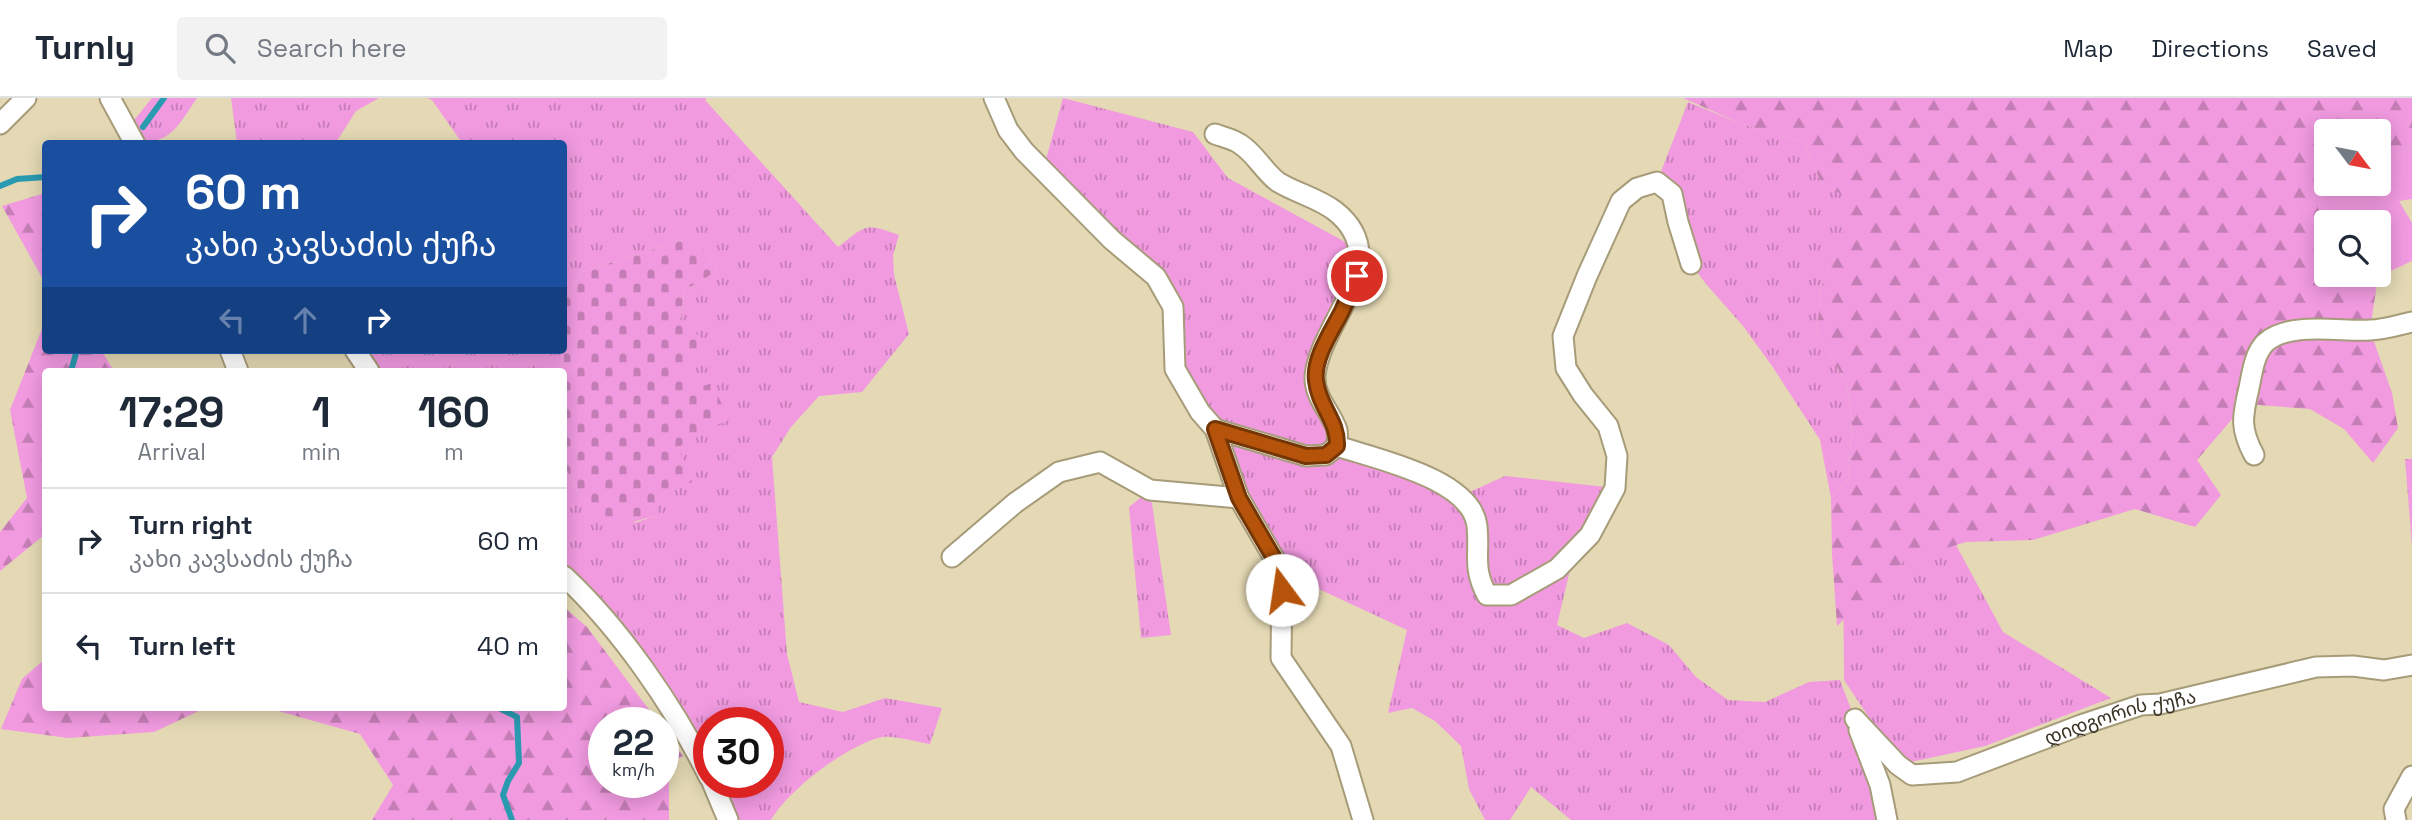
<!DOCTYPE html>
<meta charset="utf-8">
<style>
body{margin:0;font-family:"Space Grotesk","Noto Sans Georgian",sans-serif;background:#f2f2f3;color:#1f2937;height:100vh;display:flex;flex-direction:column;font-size:26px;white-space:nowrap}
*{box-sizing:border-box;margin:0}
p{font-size:23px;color:#747a83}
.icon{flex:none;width:38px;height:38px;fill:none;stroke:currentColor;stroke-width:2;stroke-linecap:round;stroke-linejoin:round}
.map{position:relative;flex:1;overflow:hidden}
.drawer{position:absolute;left:42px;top:270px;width:525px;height:343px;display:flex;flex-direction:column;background:#fff;border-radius:7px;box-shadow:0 4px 18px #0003}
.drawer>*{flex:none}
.guide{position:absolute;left:42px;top:42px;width:525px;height:214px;border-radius:7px;box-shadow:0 4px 18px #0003;background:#1a4fa0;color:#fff;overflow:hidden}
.needle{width:46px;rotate:122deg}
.controls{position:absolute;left:2314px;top:21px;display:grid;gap:14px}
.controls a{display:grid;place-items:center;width:77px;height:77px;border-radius:7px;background:#fff;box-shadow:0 4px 18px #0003;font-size:35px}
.speed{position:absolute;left:588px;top:609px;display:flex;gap:14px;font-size:35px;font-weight:700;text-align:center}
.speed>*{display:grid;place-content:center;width:91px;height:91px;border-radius:50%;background:#fff;box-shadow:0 4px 18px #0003;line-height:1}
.speed small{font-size:18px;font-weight:400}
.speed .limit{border:10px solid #d22;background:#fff;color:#111}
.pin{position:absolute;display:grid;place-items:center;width:60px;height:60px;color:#fff;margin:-30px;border:4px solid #fff;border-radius:50%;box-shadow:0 2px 7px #0007}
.me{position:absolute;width:77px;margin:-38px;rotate:346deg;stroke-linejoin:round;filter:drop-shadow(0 0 5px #0008)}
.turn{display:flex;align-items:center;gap:24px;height:147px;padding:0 28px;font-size:32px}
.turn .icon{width:91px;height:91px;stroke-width:2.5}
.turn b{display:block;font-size:49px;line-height:60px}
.lanes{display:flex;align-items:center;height:66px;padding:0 28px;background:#0003;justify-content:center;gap:35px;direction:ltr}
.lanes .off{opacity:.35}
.eta{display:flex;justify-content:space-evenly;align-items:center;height:119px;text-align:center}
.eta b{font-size:42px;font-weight:700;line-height:49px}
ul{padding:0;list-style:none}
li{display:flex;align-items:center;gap:21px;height:105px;padding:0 28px;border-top:2px solid #e0e1e3}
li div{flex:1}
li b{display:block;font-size:26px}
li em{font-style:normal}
header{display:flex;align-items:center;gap:42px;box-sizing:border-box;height:98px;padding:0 35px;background:#fff;border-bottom:2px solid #e0e1e3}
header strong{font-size:33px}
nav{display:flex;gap:38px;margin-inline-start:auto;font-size:24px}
.search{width:490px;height:63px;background:#f2f2f3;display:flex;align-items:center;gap:18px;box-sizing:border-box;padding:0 24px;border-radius:7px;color:#747a83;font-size:26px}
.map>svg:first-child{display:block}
.grass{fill:url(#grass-tufts)}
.forest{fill:url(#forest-firs)}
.cemetery{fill:url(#cemetery-stones)}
.garden{fill:#f19ae0}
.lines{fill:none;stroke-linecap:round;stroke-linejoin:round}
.stream{stroke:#2a9ab0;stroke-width:6}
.street-casing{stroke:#a69c79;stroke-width:23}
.street{stroke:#fff;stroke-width:19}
.route-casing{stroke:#753606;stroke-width:18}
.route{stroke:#b45309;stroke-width:12}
.labels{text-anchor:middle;stroke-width:5;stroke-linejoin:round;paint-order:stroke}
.street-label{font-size:19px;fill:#383325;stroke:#fefaeb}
</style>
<header>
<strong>Turnly</strong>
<div class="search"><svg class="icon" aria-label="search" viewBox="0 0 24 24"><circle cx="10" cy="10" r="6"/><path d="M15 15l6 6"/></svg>Search here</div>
<nav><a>Map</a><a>Directions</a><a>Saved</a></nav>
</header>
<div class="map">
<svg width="2412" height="722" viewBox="0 0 2412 722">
<defs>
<pattern id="grass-tufts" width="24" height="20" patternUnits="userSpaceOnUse" patternTransform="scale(1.75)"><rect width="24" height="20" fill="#f19ae0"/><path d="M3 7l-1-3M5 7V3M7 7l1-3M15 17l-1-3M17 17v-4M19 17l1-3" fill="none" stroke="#c47eb5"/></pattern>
<pattern id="forest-firs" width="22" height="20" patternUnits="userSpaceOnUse" patternTransform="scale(1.75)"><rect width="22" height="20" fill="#f19ae0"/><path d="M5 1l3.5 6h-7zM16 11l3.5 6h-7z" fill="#c47eb5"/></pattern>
<pattern id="cemetery-stones" width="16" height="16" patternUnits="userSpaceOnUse" patternTransform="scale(1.75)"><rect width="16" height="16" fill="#f19ae0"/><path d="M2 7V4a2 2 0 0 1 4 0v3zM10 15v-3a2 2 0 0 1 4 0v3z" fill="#c47eb5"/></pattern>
</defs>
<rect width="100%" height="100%" fill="#e4d9b4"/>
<path class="grass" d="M 152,0 L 197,0 C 178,28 172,45 135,45 L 127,31 Z
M 231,0 L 379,0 L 356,13 L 335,46 L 237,45 Z
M 427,0 L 707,0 L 705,2 L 838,149 C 866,128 863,124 899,137 L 893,157 L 894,177 L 909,236 L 862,294 L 819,298 L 791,329 L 772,359 L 787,556 L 799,604 L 843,614 L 885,600 L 942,610 L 930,646 C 918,644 893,637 882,639 C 847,647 788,692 771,722 L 728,722 L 712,684 L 768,684 L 768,625 L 709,625 L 709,679 L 700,660 L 564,478 L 564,367 L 583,404 L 588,402 L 630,416 L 634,425 L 658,417 L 654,402 L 678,349 L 692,292 L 677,270 L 680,222 L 685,192 L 717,173 L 696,138 L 582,174 L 564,204 L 564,46 L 471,45 L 460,42 L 432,2 Z
M 1063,0 L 1193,34 L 1228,80 L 1360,152 L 1315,280 L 1337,348 L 1461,398 L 1505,378 L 1615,390 L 1574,455 L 1557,527 L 1584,540 L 1627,525 L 1669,547 L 1696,579 L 1728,602 L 1765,604 L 1809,584 L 1840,582 L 1880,687 L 1881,722 L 1571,722 L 1531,689 L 1510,722 L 1485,722 L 1469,691 L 1461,648 L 1435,623 L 1412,610 L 1388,615 L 1407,532 L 1282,474 L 1175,271 L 1173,210 L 1043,72 Z
M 1688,4 L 1742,26 L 1804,45 L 1821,84 L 1855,104 L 1821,190 L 1817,235 L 1847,286 L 1852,325 L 1848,381 L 1831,400 L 1820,342 L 1772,268 L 1743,228 L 1706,186 L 1691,166 L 1657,84 Z
M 564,229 L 564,274 L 369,273 L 364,265 L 370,252 L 564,252 Z
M 2405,361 L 2412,361 L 2412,448 Z
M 1150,392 L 1171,537 L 1141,540 L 1129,409 Z
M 1956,447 L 2003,534 L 2111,600 L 1985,648 L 1911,664 L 1876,630 L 1844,582 L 1843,450 Z"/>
<path class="forest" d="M 1683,0 L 2412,0 L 2412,46 L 2395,61 L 2378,60 L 2378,33 L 2326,33 L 2326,62 L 2318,64 L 2318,110 L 2332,124 L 2326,124 L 2326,177 L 2376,177 L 2378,179 L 2370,232 L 2392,295 L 2398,330 L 2373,365 L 2344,331 L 2310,311 L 2245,306 L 2197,362 L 2221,397 L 2195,429 L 2135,411 L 2033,442 L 1966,444 L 1904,463 L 1837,528 L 1832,456 L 1831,400 L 1848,381 L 1852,325 L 1847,286 L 1817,235 L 1821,190 L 1854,104 L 1821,84 L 1804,45 L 1742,26 Z
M 45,95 L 46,95 L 45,185 L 2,108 Z
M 45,223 L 46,252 L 101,252 L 114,273 L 46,273 L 45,441 L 43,438 L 0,473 L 0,434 L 27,400 L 10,312 Z
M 564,509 L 587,529 L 659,625 L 604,625 L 604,684 L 663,684 L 663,631 L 683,658 L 669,665 L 669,722 L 372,722 L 393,687 L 360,636 L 264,609 L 564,609 Z
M 45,561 L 46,609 L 227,609 L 205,610 L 154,634 L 68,640 L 1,631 L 22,581 Z"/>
<path class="cemetery" d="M 696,138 L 717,173 L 685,192 L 680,222 L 705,243 L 678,270 L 692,292 L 712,285 L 729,322 L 678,349 L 692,384 L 655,402 L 659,417 L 636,423 L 634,425 L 630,416 L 601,428 L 589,402 L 583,404 L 564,367 L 564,204 L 582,174 Z"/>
<path class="garden" d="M 2412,46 L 2412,101 L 2399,103 L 2412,125 L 2412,163 L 2378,179 L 2376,177 L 2378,177 L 2378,124 L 2332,124 L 2318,110 L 2318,63 L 2326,62 L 2326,86 L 2378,86 L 2378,60 L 2395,61 Z"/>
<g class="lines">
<path class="stream" d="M 143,29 L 164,0
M 0,88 L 17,81 L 46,79
M 71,273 L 77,252
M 497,609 L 517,619 L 519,665 L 508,683 L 503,697 L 512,722"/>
<defs>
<g id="street">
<path d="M 110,0 L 135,46"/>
<path d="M 994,0 L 1008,32 L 1024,53 L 1112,142 L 1156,179 L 1173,209 L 1175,271 L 1200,314 L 1215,331 L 1239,400 L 1282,474 L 1281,560 L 1341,648 L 1363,722"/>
<path d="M 0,26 L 26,0"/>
<path d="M 1215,36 C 1223,39 1233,41 1240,46 C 1255,55 1264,74 1278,84 C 1296,95 1318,100 1335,113 C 1397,162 1320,223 1315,278 C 1314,299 1331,314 1337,332 C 1338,337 1337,343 1337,348"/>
<path d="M 230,252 L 238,273"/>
<path d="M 355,252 L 369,273"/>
<path d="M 1215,331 L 1306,358 L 1326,357 L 1337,348"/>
<path d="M 1337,348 C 1376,361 1472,381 1477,428 C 1480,456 1472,469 1487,497 L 1511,497 L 1557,471 L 1590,437 L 1615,390 L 1617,358 L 1608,328 L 1583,297 L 1566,270 L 1563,238 L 1587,178 L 1621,103 L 1637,90 L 1657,84 L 1672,96 L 1678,124 L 1691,166"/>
<path d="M 2254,357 C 2240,331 2242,319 2249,290 C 2252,276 2254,256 2265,245 C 2288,223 2341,234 2370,232 C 2384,232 2398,227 2412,224"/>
<path d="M 952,459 L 1015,405 L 1059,374 L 1100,364 L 1150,392 L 1239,400"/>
<path d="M 564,478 C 620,530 675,610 709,679"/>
<path id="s1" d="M 1855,621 L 1898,667 L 1912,677 L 1957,674 L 2081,627 L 2141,607 L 2160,606 L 2316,569 L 2353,568 L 2384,572 L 2412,567"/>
<path d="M 1859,632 L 1880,687 L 1887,722"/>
<path d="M 712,684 L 728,722"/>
<path d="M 2396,722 L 2394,711 L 2412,678"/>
</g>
</defs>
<use href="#street" class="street-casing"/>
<use href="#street" class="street"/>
</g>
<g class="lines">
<defs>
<path id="route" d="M 1282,492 L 1282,474 L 1239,400 L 1215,331 L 1306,358 L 1326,357 L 1337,348 C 1338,322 1319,309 1316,283 C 1313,260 1332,233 1342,213 C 1347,202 1352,190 1357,178"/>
</defs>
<use href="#route" class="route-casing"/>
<use href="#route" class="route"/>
</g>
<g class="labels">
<g class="street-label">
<text dy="7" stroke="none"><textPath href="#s1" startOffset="298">დიდგორის ქუჩა</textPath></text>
</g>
</g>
</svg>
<div class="controls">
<a><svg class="needle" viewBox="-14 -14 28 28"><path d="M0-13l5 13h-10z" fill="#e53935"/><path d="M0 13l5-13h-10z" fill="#747a83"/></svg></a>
<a><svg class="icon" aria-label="search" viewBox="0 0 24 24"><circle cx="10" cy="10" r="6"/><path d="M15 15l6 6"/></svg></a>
</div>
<div class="speed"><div>22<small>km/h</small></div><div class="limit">30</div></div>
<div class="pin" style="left:1357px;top:178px;background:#d93025"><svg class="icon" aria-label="arrive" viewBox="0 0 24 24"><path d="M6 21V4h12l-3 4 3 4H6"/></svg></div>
<svg class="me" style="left:1282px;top:492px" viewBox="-20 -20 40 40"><circle r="19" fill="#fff"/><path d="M0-13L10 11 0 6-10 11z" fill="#b45309"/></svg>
<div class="guide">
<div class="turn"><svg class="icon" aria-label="right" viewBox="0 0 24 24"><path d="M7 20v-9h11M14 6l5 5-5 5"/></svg><div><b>60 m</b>კახი კავსაძის ქუჩა</div></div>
<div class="lanes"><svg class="icon off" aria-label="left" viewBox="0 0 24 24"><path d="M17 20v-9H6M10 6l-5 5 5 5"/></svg><svg class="icon off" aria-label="ahead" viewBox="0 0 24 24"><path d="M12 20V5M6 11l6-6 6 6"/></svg><svg class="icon" aria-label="right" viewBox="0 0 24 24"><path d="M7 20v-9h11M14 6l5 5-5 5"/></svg></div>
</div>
<section class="drawer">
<div class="eta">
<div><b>17:29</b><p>Arrival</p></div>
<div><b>1</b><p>min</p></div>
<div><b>160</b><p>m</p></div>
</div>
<ul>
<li><svg class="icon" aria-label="right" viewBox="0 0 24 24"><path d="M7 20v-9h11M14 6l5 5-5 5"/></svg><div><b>Turn right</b><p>კახი კავსაძის ქუჩა</p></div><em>60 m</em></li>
<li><svg class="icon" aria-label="left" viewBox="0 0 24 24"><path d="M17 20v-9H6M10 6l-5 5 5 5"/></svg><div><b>Turn left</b></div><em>40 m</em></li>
</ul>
</section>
</div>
